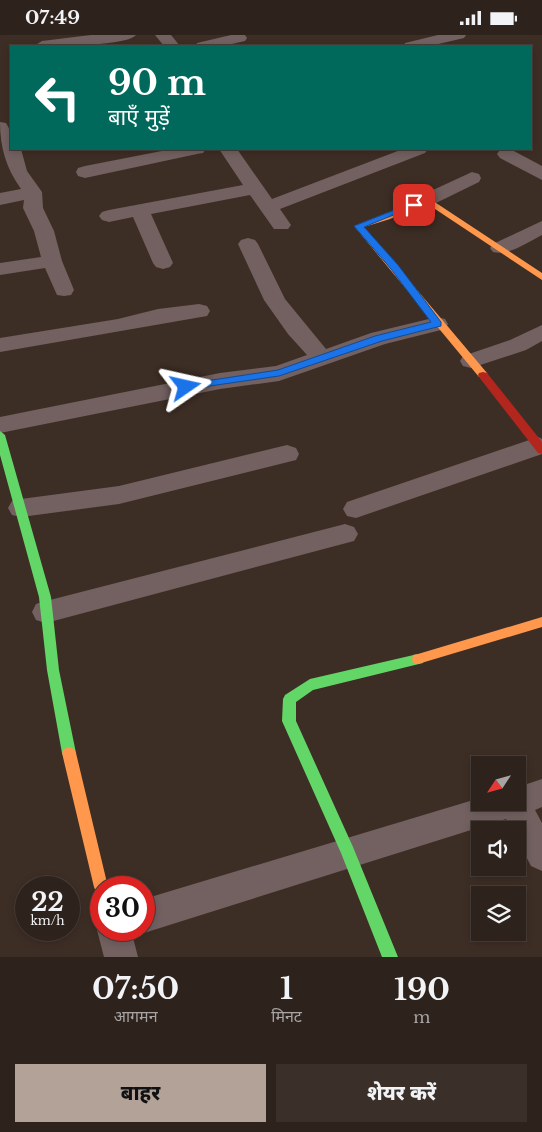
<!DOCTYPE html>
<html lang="hi">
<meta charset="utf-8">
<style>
body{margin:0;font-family:"Libre Baskerville","Noto Sans Devanagari",serif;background:#3a2f29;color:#f1f3f6;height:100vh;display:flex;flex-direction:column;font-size:19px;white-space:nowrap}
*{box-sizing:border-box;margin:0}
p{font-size:16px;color:#a7a4a3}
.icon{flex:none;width:28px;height:28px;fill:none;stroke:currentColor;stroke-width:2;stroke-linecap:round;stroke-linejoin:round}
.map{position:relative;height:922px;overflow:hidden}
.details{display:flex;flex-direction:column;background:#2e221c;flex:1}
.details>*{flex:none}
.guide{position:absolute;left:10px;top:10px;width:522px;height:105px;border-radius:0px;box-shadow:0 2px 8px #0003,0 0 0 1px #493f3b;background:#00695c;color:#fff;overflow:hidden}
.needle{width:32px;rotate:234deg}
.tools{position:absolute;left:471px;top:721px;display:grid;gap:10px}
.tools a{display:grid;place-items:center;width:55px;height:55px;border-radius:0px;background:#2e221c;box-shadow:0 2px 8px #0003,0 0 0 1px #493f3b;font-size:25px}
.speed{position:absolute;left:15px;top:841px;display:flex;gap:10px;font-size:25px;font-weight:700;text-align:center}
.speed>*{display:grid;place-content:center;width:65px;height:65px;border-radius:50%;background:#2e221c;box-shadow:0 2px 8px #0003,0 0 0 1px #493f3b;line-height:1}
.speed small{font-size:12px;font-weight:400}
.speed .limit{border:8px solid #d22;background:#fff;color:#111}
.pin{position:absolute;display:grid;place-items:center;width:42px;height:42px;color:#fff;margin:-21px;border-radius:10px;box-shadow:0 2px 8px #0006}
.me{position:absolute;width:55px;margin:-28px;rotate:79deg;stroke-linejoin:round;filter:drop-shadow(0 0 4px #0008)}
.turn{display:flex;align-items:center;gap:18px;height:105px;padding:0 15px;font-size:22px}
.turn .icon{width:65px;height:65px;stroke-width:2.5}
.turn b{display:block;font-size:35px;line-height:42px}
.eta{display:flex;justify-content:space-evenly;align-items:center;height:85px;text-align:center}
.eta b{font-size:30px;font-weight:800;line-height:35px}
.cta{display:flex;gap:10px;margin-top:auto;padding:10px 15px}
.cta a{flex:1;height:58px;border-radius:0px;background:#b3a298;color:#111;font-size:20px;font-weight:800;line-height:58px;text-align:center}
.cta a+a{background:#3a2f29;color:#f1f3f6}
.status{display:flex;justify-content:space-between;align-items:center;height:35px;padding:0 25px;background:#2e221c;direction:ltr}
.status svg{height:14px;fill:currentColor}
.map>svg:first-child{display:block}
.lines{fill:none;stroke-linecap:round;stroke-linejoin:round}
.street{fill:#736161;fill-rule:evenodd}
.fast{fill:#63d668;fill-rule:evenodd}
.slow{fill:#ff974d;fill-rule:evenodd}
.jam{fill:#b3261e;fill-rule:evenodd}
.route{fill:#1a73e8;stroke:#114b97}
</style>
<div class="status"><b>07:49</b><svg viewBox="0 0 49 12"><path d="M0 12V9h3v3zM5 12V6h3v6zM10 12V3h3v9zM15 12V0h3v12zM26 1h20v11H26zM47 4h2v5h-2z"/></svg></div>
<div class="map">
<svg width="542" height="922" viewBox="0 0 542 922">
<rect width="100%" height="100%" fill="#3d2e25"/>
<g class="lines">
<path class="street" d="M 91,0 L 136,0 C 128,11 49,12 34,11 L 42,6 Z
M 155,0 L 171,0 L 180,11 L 164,11 Z
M 231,0 L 245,0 L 247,3 L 245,6 L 223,11 L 195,11 L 197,8 Z
M 438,0 L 466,0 L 464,3 L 430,11 L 403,11 L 405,8 Z
M 0,87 L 6,88 C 12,97 11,104 11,114 L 21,114 L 27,136 L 42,157 L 43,173 L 54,196 L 62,226 L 74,255 L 71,260 L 64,261 L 57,260 L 45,233 L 0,240 L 0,228 L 41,222 L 34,196 L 23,173 L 24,165 L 0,170 L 0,158 L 21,154 C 6,133 0,112 0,87 Z
M 172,114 L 206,114 L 203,118 L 197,119 L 85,143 L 78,141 L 76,137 L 78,133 L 85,131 Z
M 219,114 L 237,114 L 272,164 L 403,114 L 428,114 L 425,118 L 280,174 L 291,190 L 288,194 L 274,194 L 250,160 L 151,179 L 173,228 L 170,232 L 163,234 L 156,232 L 153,228 L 133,182 L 109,187 L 102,185 L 99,181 L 102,177 L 109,175 L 243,150 Z
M 505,114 L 512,115 L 542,131 L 542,145 L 500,123 L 497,119 L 500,115 Z
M 472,137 L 479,139 L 481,143 L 479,147 L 434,169 L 420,169 L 418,165 L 420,161 Z
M 542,186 L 542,200 C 528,207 509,221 493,217 L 490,213 L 493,209 Z
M 248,203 L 255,205 L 258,209 L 285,264 L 326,314 L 371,298 L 437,282 L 445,284 L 448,289 L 445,294 L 385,309 L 279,346 L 220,354 L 0,398 L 0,382 L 220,338 L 276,331 L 307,320 L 288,299 L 264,265 L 238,209 L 241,205 Z
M 199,269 L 207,271 L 210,276 L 207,281 L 0,317 L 0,303 L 118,284 L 158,274 Z
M 542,290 L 542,306 L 526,315 L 471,333 L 463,331 L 460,326 L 463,321 L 510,305 Z
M 538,402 L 542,404 L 542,419 L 356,483 L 347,481 L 343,474 L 347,467 Z
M 287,410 L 296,413 L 299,419 L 296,425 L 119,469 L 21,482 L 12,480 L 8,473 L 12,466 L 21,464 L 119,451 Z
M 345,489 L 354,492 L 358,499 L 354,506 L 46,588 L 36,585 L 32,577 L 36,569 L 46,566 Z
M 542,744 L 542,772 L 535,775 L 542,788 L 542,836 L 531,831 L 518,806 L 518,795 L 512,795 L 506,784 L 144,898 L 137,895 L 144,895 L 144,864 L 480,763 L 480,768 L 518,768 L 518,752 Z
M 101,885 L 101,895 L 131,895 L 138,922 L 104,922 L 97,895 Z"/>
<path class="fast" d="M 0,396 L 5,400 L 51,562 L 59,635 L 76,718 L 74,722 L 69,724 L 64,722 L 62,718 L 47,635 L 39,562 L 0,420 Z
M 418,619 L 423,620 L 424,624 L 423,628 L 313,655 L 296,667 L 296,686 L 353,812 L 398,922 L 382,922 L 341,818 L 282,686 L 283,664 L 285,660 L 310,644 Z"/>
<path class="slow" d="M 427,162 L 542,238 L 542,245 L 426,168 L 390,184 L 364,192 L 487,338 L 488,340 L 487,342 L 479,342 L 354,191 Z
M 542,582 L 542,592 L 418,629 L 413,628 L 412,624 L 413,620 L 418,619 Z
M 69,712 L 74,714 L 76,718 L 108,852 L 101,852 L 101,859 L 96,857 L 94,852 L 62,718 L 64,714 Z"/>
<path class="jam" d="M 483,337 L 487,338 L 542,407 L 542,419 L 538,418 L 479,342 L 478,340 L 479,338 Z"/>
</g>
<path class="route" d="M 410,169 L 418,170 L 364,192 L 398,230 L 441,287 L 441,291 L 382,306 L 279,341 L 182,355 L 181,352 L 186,349 L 278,335 L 375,301 L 431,287 L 391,234 L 354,191 Z"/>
</svg>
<div class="tools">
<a><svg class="needle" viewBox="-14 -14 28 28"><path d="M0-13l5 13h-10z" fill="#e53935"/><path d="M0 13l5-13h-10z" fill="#a7a4a3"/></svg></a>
<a><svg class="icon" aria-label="sound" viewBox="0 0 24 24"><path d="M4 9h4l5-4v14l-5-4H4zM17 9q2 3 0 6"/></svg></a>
<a><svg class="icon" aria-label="layers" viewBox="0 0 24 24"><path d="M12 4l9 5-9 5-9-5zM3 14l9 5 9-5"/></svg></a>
</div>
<div class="speed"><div>22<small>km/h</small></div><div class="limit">30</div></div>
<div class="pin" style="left:414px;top:170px;background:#d93025"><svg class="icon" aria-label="arrive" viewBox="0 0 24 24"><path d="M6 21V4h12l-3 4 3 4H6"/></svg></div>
<svg class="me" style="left:186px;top:352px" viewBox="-20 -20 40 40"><path d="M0-17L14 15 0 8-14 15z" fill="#1a73e8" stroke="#fff" stroke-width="4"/></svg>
<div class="guide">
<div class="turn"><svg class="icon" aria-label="left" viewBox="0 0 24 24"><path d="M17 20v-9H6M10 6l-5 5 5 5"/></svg><div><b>90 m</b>बाएँ मुड़ें</div></div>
</div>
</div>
<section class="details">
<div class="eta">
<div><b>07:50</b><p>आगमन</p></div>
<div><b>1</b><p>मिनट</p></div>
<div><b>190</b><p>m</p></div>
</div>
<div class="cta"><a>बाहर</a><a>शेयर करें</a></div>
</section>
